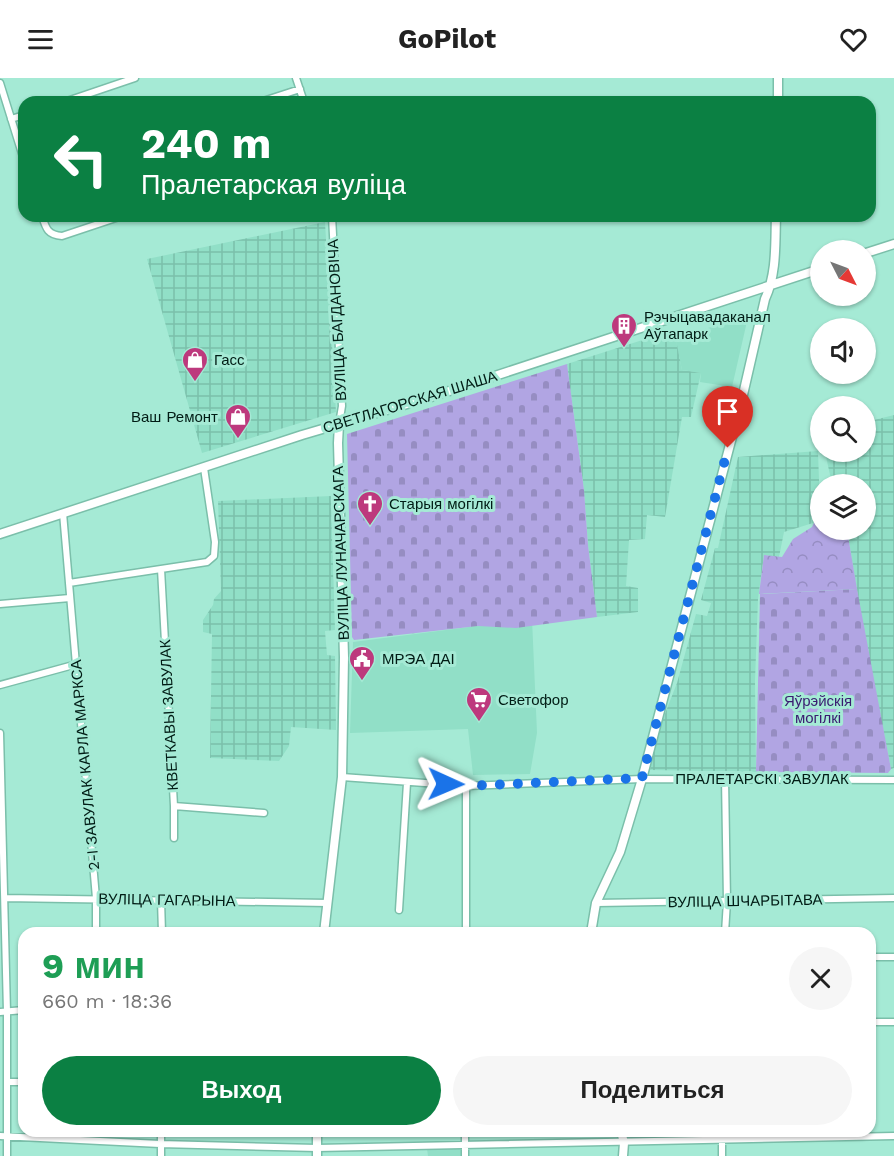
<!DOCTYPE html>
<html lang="ru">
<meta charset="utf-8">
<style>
body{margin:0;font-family:"Work Sans",sans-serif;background:#f6f6f6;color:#222;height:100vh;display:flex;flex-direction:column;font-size:22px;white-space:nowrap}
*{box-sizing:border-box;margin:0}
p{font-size:20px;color:#767676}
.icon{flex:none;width:33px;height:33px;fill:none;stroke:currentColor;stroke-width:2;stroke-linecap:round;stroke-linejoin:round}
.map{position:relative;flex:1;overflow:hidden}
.side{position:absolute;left:18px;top:849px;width:858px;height:210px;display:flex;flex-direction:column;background:#fff;border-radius:18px;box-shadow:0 2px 4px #0004}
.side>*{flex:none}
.guide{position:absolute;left:18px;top:18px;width:858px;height:126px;border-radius:18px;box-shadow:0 2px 4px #0004;background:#0b8043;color:#fff;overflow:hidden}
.needle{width:39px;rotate:132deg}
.controls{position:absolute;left:810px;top:162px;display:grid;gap:12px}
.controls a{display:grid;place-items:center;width:66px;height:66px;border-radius:50%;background:#fff;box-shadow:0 2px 4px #0004;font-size:30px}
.pin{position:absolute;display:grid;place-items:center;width:51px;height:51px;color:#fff;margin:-62px -26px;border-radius:50% 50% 50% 0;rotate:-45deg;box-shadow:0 0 6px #0007}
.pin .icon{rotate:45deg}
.me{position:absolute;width:66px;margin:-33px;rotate:91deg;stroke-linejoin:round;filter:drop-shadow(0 0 4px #0008)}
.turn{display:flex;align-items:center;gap:21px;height:126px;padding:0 24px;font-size:27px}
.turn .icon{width:78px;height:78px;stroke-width:2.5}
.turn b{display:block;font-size:42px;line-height:51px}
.round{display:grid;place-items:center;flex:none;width:63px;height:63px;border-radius:32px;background:#f6f6f6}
.head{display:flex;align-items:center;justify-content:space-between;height:102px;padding:0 24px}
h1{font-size:36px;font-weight:700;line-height:45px;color:#1e9e55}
.primary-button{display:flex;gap:12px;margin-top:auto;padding:12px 24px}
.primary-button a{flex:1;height:69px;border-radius:36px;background:#0b8043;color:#fff;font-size:24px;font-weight:700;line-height:69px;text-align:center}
.primary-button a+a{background:#f6f6f6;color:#222}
header{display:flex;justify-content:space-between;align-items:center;height:78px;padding:0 24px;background:#fff;font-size:27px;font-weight:700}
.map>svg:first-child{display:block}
.built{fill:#91dfc7}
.industrial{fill:url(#industrial-grid)}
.forest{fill:url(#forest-crowns)}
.cemetery{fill:url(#cemetery-stones)}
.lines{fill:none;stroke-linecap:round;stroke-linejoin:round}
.street-casing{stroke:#7bbfaa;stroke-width:9}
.secondary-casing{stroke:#7bbfaa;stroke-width:11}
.street{stroke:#fff;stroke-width:6}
.secondary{stroke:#fff;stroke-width:8}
.route{stroke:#1a73e8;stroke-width:10;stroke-dasharray:0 18}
.labels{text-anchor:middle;stroke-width:6;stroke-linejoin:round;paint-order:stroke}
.poi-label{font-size:15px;fill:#011c15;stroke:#a5ead5;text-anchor:start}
.street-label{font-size:15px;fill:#011c15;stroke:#a5ead5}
.park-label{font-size:15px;fill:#391b70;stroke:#a5ead5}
</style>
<header><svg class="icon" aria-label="menu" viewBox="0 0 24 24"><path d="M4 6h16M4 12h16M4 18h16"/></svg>GoPilot<svg class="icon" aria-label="heart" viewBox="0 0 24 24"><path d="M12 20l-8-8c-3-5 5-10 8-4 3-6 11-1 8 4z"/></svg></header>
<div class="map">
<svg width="894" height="1078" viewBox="0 0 894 1078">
<defs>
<pattern id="industrial-grid" width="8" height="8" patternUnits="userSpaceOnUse" patternTransform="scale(1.5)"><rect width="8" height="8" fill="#91dfc7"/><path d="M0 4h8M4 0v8" fill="none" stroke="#7bbfaa"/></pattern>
<pattern id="forest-crowns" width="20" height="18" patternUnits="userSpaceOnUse" patternTransform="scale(1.5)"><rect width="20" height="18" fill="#b1a5e3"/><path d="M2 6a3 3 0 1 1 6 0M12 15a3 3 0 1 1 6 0" fill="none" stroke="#968dc2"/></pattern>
<pattern id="cemetery-stones" width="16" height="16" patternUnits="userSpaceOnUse" patternTransform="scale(1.5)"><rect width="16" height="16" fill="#b1a5e3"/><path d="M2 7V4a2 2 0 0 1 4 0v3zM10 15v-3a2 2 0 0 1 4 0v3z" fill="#968dc2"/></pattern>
</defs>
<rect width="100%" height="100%" fill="#a5ead5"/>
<path class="built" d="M 748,239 L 732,309 L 700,304 L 701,295 L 682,292 L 675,259 Z
M 532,541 L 537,655 L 530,696 L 473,697 L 468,651 L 350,655 L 353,564 Z
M 462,1070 L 462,1078 L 428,1078 L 427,1071 Z"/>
<path class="industrial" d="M 325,144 L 336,334 L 202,375 L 147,181 Z
M 674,252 L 682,292 L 701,295 L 691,339 L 682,339 L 665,439 L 647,437 L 645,461 L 629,462 L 626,508 L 638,510 L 638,534 L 597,539 L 588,467 L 584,412 L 567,286 Z
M 894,337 L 894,690 L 891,691 L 864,555 L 847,452 L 866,452 L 866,406 L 832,406 L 825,374 L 866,374 L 866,344 Z
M 818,373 L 820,432 L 813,445 L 784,454 L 779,479 L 764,477 L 758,521 L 755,603 L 756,694 L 650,692 L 659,651 L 677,605 L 696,536 L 707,538 L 711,525 L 701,522 L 715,470 L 718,470 L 738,379 Z
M 331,418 L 335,552 L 325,553 L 327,577 L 335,578 L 336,652 L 291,649 L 289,668 L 279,683 L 210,680 L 212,556 L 203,554 L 203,542 L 213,527 L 214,521 L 221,513 L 218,423 Z"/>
<path class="forest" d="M 820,433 L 820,452 L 847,452 L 857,511 L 759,516 L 764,477 L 782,479 L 793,461 L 812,449 Z"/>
<path class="cemetery" d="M 567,286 L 584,412 L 588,467 L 597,539 L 516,550 L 478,548 L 354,562 L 352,559 L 347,356 Z
M 857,511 L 891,691 L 888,695 L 756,694 L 760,516 Z"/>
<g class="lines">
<defs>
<path id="street" d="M 296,0 L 304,24
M 0,5 L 24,82
M 64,24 L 135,0
M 260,24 L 300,11
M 11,41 L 24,37
M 42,138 C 46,151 48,157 62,158 L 122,138
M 332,138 L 342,328 L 339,346
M 63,435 L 96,820 L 96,855
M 161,491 L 174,728 L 264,735
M 69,505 L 207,484 L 214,478 L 215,464 L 204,390
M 0,526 L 70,520
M 0,607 L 77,586
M 0,655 L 7,934 L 7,1078
M 342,699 L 466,708 L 642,701 L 894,702
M 466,708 L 466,855
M 174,728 L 174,760
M 5,820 L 328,825
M 161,822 L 162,855
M 596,825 L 894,820
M 399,832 L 407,705
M 725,855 L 727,823 L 725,700
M 870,879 L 894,879
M 0,934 L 24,932
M 870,944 L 894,944
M 7,1004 L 24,1004
M 0,1058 L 160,1066 L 317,1070 L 894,1058
M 161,1078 L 161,1053
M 465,1078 L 465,1053
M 722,1078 L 722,1053"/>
<path id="secondary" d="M 778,24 L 778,0
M 866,175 L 894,166
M 0,456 L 302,357 L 431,319 L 820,191
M 324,855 L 342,699 L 344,579 L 338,365 L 339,346
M 591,855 L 596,825 L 620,774 L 642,701 L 742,321 L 765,221 C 777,195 775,166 776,138
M 621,1053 L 624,1065 L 623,1078
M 317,1078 L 317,1053"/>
</defs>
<use href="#street" class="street-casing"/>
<use href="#secondary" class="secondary-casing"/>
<use href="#street" class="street"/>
<use href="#secondary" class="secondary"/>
</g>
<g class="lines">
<path class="route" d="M 446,706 L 466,708 L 642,700 L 728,370"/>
</g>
<defs>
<symbol id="building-pin" viewBox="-11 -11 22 30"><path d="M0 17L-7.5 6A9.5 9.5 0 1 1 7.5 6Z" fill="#bd397d" stroke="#a5ead5"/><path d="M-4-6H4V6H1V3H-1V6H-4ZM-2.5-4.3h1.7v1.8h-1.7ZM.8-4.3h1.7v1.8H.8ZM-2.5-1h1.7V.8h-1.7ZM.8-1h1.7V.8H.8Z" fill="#fff"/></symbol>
<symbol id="shop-pin" viewBox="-11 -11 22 30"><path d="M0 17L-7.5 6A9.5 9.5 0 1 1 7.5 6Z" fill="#bd397d" stroke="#a5ead5"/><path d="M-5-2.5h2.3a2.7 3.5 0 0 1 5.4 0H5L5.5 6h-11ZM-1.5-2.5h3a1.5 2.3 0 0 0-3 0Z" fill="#fff"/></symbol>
<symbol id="church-pin" viewBox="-11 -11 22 30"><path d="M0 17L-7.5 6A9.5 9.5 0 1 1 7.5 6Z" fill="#bd397d" stroke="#a5ead5"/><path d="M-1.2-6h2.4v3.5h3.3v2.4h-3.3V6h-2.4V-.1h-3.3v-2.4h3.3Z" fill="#fff"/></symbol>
<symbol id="civic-pin" viewBox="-11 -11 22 30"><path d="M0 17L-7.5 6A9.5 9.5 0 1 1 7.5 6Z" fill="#bd397d" stroke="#a5ead5"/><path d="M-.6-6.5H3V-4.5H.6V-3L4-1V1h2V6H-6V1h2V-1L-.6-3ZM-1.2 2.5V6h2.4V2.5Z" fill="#fff"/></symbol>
<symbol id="supermarket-pin" viewBox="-11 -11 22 30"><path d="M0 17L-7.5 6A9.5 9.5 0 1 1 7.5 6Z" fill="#bd397d" stroke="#a5ead5"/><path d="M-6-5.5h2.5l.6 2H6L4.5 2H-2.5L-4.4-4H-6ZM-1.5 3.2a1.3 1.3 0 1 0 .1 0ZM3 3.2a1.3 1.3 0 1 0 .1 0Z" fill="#fff"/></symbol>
</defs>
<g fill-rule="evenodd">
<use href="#building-pin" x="609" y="233" width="30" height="40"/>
<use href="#shop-pin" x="180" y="267" width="30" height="40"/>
<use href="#shop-pin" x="223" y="324" width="30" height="40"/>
<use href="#church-pin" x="355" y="411" width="30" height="40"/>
<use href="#civic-pin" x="347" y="566" width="30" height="40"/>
<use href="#supermarket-pin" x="464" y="607" width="30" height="40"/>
</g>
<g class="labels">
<g class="poi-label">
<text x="644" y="244">Рэчыцавадаканал<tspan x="644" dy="17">Аўтапарк</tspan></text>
<text x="214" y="287">Гасс</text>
<text x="218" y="344" text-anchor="end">Ваш Ремонт</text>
<text x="389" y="431">Старыя могілкі</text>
<text x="382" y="586">МРЭА ДАІ</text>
<text x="498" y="627">Светофор</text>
</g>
<g class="street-label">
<text transform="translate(337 242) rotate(-93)" y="5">ВУЛІЦА БАГДАНОВІЧА</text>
<text transform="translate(410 324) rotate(-17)" y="5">СВЕТЛАГОРСКАЯ ШАША</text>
<text transform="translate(341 475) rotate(-92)" y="5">ВУЛІЦА ЛУНАЧАРСКАГА</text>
<text transform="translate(169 637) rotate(-93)" y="5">КВЕТКАВЫ ЗАВУЛАК</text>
<text transform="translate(85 687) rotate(-95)" y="5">2-І ЗАВУЛАК КАРЛА МАРКСА</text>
<text x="762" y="706">ПРАЛЕТАРСКІ ЗАВУЛАК</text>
<text transform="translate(167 822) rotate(1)" y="5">ВУЛІЦА ГАГАРЫНА</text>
<text transform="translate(745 823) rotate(-1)" y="5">ВУЛІЦА ШЧАРБІТАВА</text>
</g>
<g class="park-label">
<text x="818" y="628">Яўрэйскія<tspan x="818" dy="17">могілкі</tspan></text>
</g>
</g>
</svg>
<div class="controls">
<a><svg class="needle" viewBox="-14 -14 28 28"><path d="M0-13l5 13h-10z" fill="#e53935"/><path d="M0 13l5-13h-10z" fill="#767676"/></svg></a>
<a><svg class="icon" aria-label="sound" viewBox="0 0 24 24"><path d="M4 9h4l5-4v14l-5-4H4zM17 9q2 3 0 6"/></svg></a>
<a><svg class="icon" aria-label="search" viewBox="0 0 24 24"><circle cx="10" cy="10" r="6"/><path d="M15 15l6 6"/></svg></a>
<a><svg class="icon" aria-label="layers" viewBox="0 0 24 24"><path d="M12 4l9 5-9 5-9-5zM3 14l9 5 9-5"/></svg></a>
</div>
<div class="pin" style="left:728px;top:370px;background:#d93025"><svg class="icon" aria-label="arrive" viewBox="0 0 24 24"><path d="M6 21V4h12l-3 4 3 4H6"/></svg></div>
<svg class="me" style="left:446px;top:706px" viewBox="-20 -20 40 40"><path d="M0-17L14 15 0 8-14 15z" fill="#1a73e8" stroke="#fff" stroke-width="4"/></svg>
<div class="guide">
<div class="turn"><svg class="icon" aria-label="left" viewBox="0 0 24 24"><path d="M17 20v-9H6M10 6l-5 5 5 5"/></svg><div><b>240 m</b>Пралетарская вуліца</div></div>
</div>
<section class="side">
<div class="head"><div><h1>9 мин</h1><p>660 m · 18:36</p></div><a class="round"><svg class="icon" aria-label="close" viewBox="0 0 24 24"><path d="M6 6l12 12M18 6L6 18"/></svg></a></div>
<div class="primary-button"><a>Выход</a><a>Поделиться</a></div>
</section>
</div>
